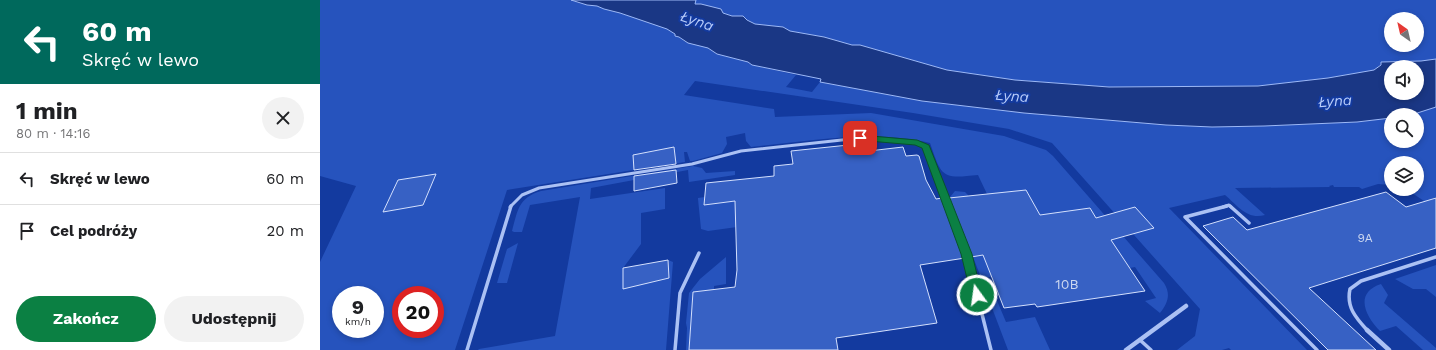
<!DOCTYPE html>
<html lang="pl">
<meta charset="utf-8">
<style>
body{margin:0;font-family:"Work Sans",sans-serif;background:#f2f2f2;color:#202124;height:100vh;display:flex;flex-direction:column;font-size:15px;white-space:nowrap}
*{box-sizing:border-box;margin:0}
p{font-size:13px;color:#757577}
.icon{flex:none;width:22px;height:22px;fill:none;stroke:currentColor;stroke-width:2;stroke-linecap:round;stroke-linejoin:round}
.map{position:relative;flex:1;overflow:hidden}
.sheet{display:flex;flex-direction:column;background:#fff;width:320px}
.sheet>*{flex:none}
.banner{background:#00695c;color:#fff;overflow:hidden}
.needle{width:26px;rotate:326deg}
.controls{position:absolute;left:1064px;top:12px;display:grid;gap:8px}
.controls a{display:grid;place-items:center;width:40px;height:40px;border-radius:50%;background:#fff;box-shadow:0 2px 6px #0003;font-size:20px}
.speed{position:absolute;left:12px;top:286px;display:flex;gap:8px;font-size:20px;font-weight:700;text-align:center}
.speed>*{display:grid;place-content:center;width:52px;height:52px;border-radius:50%;background:#fff;box-shadow:0 2px 6px #0003;line-height:1}
.speed small{font-size:10px;font-weight:400}
.speed .limit{border:6px solid #d22;background:#fff;color:#111}
.pin{position:absolute;display:grid;place-items:center;width:34px;height:34px;color:#fff;margin:-17px;border-radius:8px;box-shadow:0 2px 6px #0006}
.me{position:absolute;width:44px;margin:-22px;rotate:346deg;stroke-linejoin:round;filter:drop-shadow(0 0 3px #0008)}
.turn{display:flex;align-items:center;gap:14px;height:84px;padding:0 16px;font-size:18px}
.turn .icon{width:52px;height:52px;stroke-width:2.5}
.turn b{display:block;font-size:28px;line-height:34px}
.round{display:grid;place-items:center;flex:none;width:42px;height:42px;border-radius:21px;background:#f2f2f2}
.headline{display:flex;align-items:center;justify-content:space-between;height:68px;padding:0 16px}
h1{font-size:24px;font-weight:700;line-height:30px}
.cta{display:flex;gap:8px;margin-top:auto;padding:8px 16px}
.cta a{flex:1;height:46px;border-radius:24px;background:#0b8043;color:#fff;font-size:16px;font-weight:700;line-height:46px;text-align:center}
.cta a+a{background:#f2f2f2;color:#202124}
ul{padding:0;list-style:none}
li{display:flex;align-items:center;gap:12px;height:52px;padding:0 16px;border-top:1px solid #e0e0e0}
li div{flex:1}
li b{display:block;font-size:15px}
li em{font-style:normal}
main{display:flex;flex:1;min-height:0}
.map>svg:first-child{display:block}
.green{fill:#2653bd;fill-rule:evenodd}
.water{fill:#1a3785;stroke:#9db9f7;fill-rule:evenodd}
.building{fill:#3761c4;stroke:#d4e0fd}
.lines{fill:none;stroke-linecap:round;stroke-linejoin:round}
.lane-far1{stroke:#abc1f4;stroke-width:3}
.lane{stroke:#abc1f4;stroke-width:3.5}
.street{stroke:#abc1f4;stroke-width:4.5}
.route{fill:#0b8043;stroke:#07532c}
.labels{text-anchor:middle;stroke-width:4;stroke-linejoin:round;paint-order:stroke}
.number-label{font-size:12px;fill:#cdd8f0}
.near-number-label{font-size:14px;fill:#cdd8f0}
.water-label{font-size:15px;font-style:italic;fill:#b8ccfa;stroke:#133a9f}
</style>
<main>
<section class="sheet">
<div class="banner">
<div class="turn"><svg class="icon" aria-label="left" viewBox="0 0 24 24"><path d="M17 20v-9H6M10 6l-5 5 5 5"/></svg><div><b>60 m</b>Skręć w lewo</div></div>
</div>
<div class="headline"><div><h1>1 min</h1><p>80 m · 14:16</p></div><a class="round"><svg class="icon" aria-label="close" viewBox="0 0 24 24"><path d="M6 6l12 12M18 6L6 18"/></svg></a></div>
<ul>
<li><svg class="icon" aria-label="left" viewBox="0 0 24 24"><path d="M17 20v-9H6M10 6l-5 5 5 5"/></svg><div><b>Skręć w lewo</b></div><em>60 m</em></li>
<li><svg class="icon" aria-label="arrive" viewBox="0 0 24 24"><path d="M6 21V4h12l-3 4 3 4H6"/></svg><div><b>Cel podróży</b></div><em>20 m</em></li>
</ul>
<div class="cta"><a>Zakończ</a><a>Udostępnij</a></div>
</section>
<div class="map">
<svg width="1116" height="350" viewBox="0 0 1116 350">
<rect width="100%" height="100%" fill="#133a9f"/>
<path class="green" d="M 0,0 L 251,0 L 259,3 L 277,6 L 284,9 L 300,13 L 337,25 L 348,29 L 364,41 L 388,48 L 397,54 L 428,62 L 432,65 L 476,75 L 466,87 L 492,92 L 500,82 L 602,101 L 704,113 L 846,125 L 892,127 L 944,126 L 1037,122 L 1071,118 L 1071,141 L 1097,141 L 1097,115 L 1091,115 L 1116,107 L 1116,197 L 1110,200 L 1116,204 L 1116,209 L 1086,189 L 1097,189 L 1097,163 L 1071,163 L 1071,185 L 1058,184 L 1042,189 L 1039,187 L 1014,187 L 1013,185 L 1009,186 L 1010,187 L 915,188 L 945,215 C 927,220 918,206 905,195 L 849,208 L 987,350 L 911,350 L 909,348 L 902,350 L 857,350 L 875,336 L 880,309 L 732,143 L 689,129 L 593,113 L 375,81 L 364,95 L 454,109 L 455,117 L 551,113 L 684,136 L 726,150 L 733,156 L 844,283 C 851,294 848,303 840,313 L 825,301 L 836,298 L 815,267 L 810,268 L 802,257 L 800,257 L 677,193 L 667,194 L 658,175 C 621,179 622,177 610,143 C 551,129 491,141 431,147 L 426,141 L 425,133 L 406,137 L 407,144 L 402,153 L 373,161 L 370,161 L 367,152 L 364,152 L 365,162 L 187,190 L 135,350 L 0,350 L 0,262 L 36,186 L 0,176 ZM 21,295 L 55,295 L 55,329 L 21,329 ZM 81,295 L 115,295 L 115,329 L 81,329 Z
M 375,0 L 1116,0 L 1116,59 L 1101,61 L 1061,62 L 1061,64 L 1055,70 L 1008,78 L 938,86 L 789,87 L 695,80 L 627,70 L 540,45 L 532,45 L 504,37 L 470,31 L 463,27 L 435,24 L 421,16 L 412,16 L 403,13 L 401,9 L 381,4 L 375,4 ZM 1071,19 L 1097,19 L 1097,45 L 1071,45 Z
M 373,166 L 382,168 L 386,173 L 415,171 L 415,175 L 369,182 L 368,170 L 271,188 L 270,199 L 345,188 L 345,209 L 321,213 L 321,244 L 303,268 L 303,288 L 349,278 L 348,260 L 353,262 L 346,350 L 158,350 L 159,349 L 235,336 L 260,197 L 210,205 L 202,232 L 194,232 L 192,231 C 198,210 198,198 221,191 Z
M 635,191 L 645,192 L 648,195 L 657,256 L 666,255 L 672,277 L 663,277 L 660,275 L 630,197 Z
M 385,197 L 384,205 L 416,201 L 417,227 L 388,231 L 381,229 L 378,199 L 378,198 Z
M 198,243 L 187,283 L 177,283 L 187,249 Z
M 406,257 L 406,284 L 394,286 L 394,290 L 373,293 L 369,350 L 366,350 L 367,328 L 366,323 L 369,293 L 380,279 Z
M 1116,265 L 1116,297 L 1106,289 L 1093,289 L 1075,279 Z
M 1061,284 L 1068,295 L 1064,303 L 1116,348 L 1116,350 L 1103,350 L 1076,326 L 1060,331 C 1045,316 1034,293 1061,284 Z
M 673,291 L 686,322 L 715,317 L 730,350 L 688,350 L 669,300 Z"/>
<path class="water" d="M 251,0 L 376,0 L 375,4 L 381,4 L 401,9 L 403,13 L 412,16 L 423,16 L 427,20 L 435,24 L 463,27 L 470,31 L 504,37 L 532,45 L 540,45 L 627,70 L 695,80 L 789,87 L 938,86 L 1008,78 L 1054,70 L 1061,65 L 1061,62 L 1101,61 L 1116,59 L 1116,107 L 1091,115 L 1071,115 L 1071,118 L 1037,122 L 944,126 L 892,127 L 846,125 L 704,113 L 602,101 L 500,82 L 501,79 L 432,65 L 428,62 L 397,54 L 388,48 L 368,43 L 359,37 L 355,36 L 355,34 L 347,29 L 300,13 L 284,9 L 277,6 L 267,5 ZM 1071,67 L 1097,67 L 1097,93 L 1071,93 Z"/>
<path class="building" d="M 538,144 L 540,152 L 583,147 L 586,156 L 597,155 L 599,156 L 606,180 L 616,199 L 622,198 L 645,258 L 600,265 L 617,323 L 516,338 L 518,350 L 369,350 L 373,292 L 415,287 L 417,270 L 415,201 L 384,205 L 386,183 L 454,176 L 454,166 L 473,164 L 471,151 Z
M 354,147 L 356,164 L 314,170 L 313,155 Z
M 356,170 L 357,183 L 314,191 L 314,176 Z
M 116,174 L 103,205 L 63,212 L 78,180 Z
M 706,190 L 720,215 L 770,208 L 776,218 L 815,207 L 834,228 L 791,240 L 825,291 L 717,307 L 715,304 L 684,308 L 663,255 L 651,257 L 629,198 Z
M 1066,192 L 1086,207 L 1116,198 L 1116,248 L 989,288 L 1056,350 L 1008,350 L 883,226 L 913,217 L 927,230 Z
M 348,260 L 349,278 L 303,289 L 303,268 Z"/>
<g class="lines">
<path class="lane-far1" d="M 190,207 L 202,195 L 219,188 L 372,164 L 421,151 L 540,138 L 597,143 L 606,147 L 629,207
M 903,207 L 909,205 L 911,207"/>
<path class="lane" d="M 628,206 L 647,254 L 671,350
M 907,206 L 865,217 L 997,350
M 910,206 L 929,223
M 1047,330 C 1036,318 1026,307 1030,289 L 1041,281 L 1116,257
M 820,340 L 831,350
M 147,350 L 191,206
M 355,350 L 360,293 L 379,253"/>
<path class="street" d="M 1047,330 L 1069,350
M 806,350 L 866,306"/>
</g>
<path class="route" d="M 540,135 L 597,140 L 609,145 L 652,254 L 662,295 L 661,298 L 657,300 L 653,298 L 651,295 L 641,254 L 602,148 L 595,145 L 537,140 L 536,138 Z"/>
<g class="labels">
<g class="number-label">
<text x="1045" y="242">9A</text>
</g>
<g class="near-number-label">
<text x="747" y="289">10B</text>
</g>
<g class="water-label">
<text transform="translate(377 21) rotate(19)" y="5">Łyna</text>
<text transform="translate(692 96) rotate(4)" y="5">Łyna</text>
<text transform="translate(1015 101) rotate(-4)" y="5">Łyna</text>
</g>
</g>
</svg>
<div class="controls">
<a><svg class="needle" viewBox="-14 -14 28 28"><path d="M0-13l5 13h-10z" fill="#e53935"/><path d="M0 13l5-13h-10z" fill="#757577"/></svg></a>
<a><svg class="icon" aria-label="sound" viewBox="0 0 24 24"><path d="M4 9h4l5-4v14l-5-4H4zM17 9q2 3 0 6"/></svg></a>
<a><svg class="icon" aria-label="search" viewBox="0 0 24 24"><circle cx="10" cy="10" r="6"/><path d="M15 15l6 6"/></svg></a>
<a><svg class="icon" aria-label="layers" viewBox="0 0 24 24"><path d="M12 4l9 5-9 5-9-5zM3 14l9 5 9-5"/></svg></a>
</div>
<div class="speed"><div>9<small>km/h</small></div><div class="limit">20</div></div>
<div class="pin" style="left:540px;top:138px;background:#d93025"><svg class="icon" aria-label="arrive" viewBox="0 0 24 24"><path d="M6 21V4h12l-3 4 3 4H6"/></svg></div>
<svg class="me" style="left:657px;top:295px" viewBox="-20 -20 40 40"><circle r="17" fill="#0b8043" stroke="#fff" stroke-width="3"/><path d="M0-11L8 9 0 5-8 9z" fill="#fff"/></svg>
</div>
</main>
